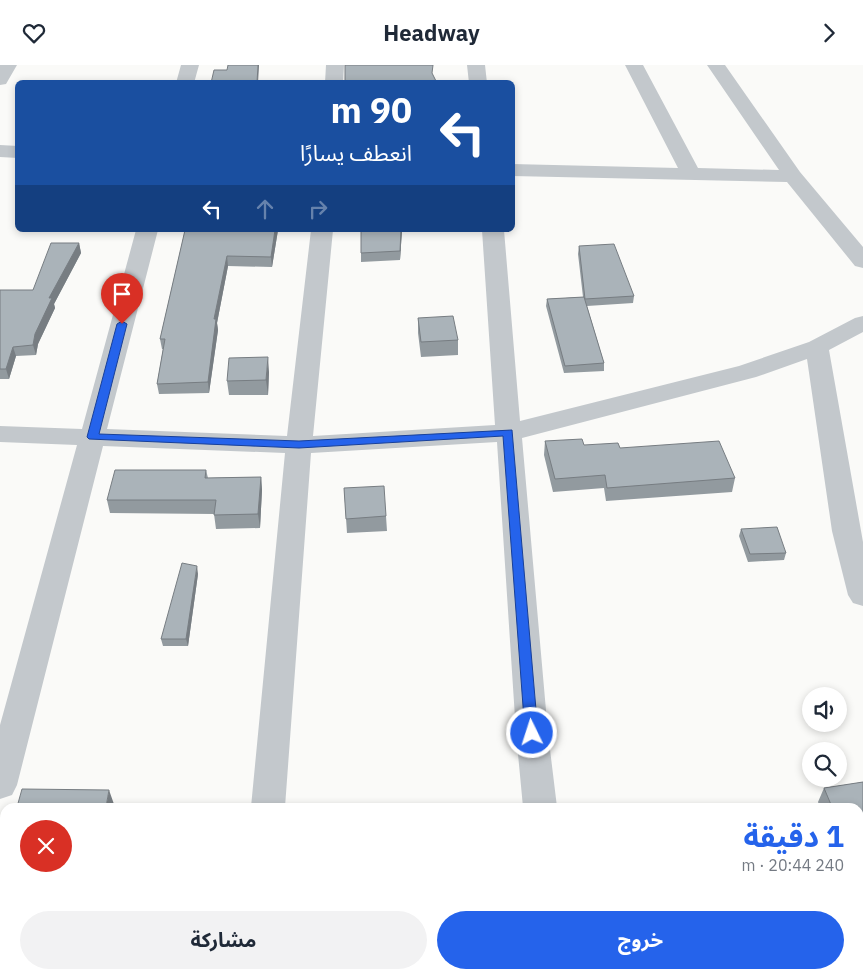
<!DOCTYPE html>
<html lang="ar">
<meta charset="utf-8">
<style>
body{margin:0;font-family:"IBM Plex Sans","Noto Sans Arabic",sans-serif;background:#f2f2f3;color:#1f2937;direction:rtl;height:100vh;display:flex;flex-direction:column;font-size:19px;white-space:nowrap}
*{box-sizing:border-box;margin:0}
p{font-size:16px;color:#747a83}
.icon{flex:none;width:28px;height:28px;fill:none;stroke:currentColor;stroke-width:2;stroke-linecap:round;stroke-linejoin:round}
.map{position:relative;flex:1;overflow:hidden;direction:ltr}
.side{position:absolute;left:0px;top:738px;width:864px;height:176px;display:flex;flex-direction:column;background:#fff;border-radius:15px 15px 0 0;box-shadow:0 2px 8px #0003;direction:rtl}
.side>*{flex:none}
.banner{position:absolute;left:15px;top:15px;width:500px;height:152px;border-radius:8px;box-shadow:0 2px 8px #0003;direction:rtl;background:#1a4fa0;color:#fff;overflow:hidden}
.buttons{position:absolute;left:802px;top:622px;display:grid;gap:10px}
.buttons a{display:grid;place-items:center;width:45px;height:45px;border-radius:50%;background:#fff;box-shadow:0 2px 8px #0003;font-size:25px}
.pin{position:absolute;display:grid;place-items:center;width:42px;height:42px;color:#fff;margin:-51px -21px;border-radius:50% 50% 50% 0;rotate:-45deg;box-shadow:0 0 5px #0007}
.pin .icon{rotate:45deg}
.me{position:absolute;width:55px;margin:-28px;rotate:356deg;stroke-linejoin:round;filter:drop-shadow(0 0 4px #0008)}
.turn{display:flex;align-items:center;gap:18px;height:105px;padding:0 20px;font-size:22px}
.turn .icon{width:65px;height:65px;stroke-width:2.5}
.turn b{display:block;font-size:35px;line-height:42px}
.lanes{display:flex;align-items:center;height:48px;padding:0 20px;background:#0003;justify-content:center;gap:25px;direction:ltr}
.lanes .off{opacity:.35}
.round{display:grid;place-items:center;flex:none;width:52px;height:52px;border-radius:26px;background:#f2f2f3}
.summary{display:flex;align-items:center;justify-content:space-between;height:85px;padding:0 20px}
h1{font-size:30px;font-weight:700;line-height:38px;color:#2563eb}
.cta{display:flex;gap:10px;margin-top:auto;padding:10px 20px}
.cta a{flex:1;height:58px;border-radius:30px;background:#2563eb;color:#fff;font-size:20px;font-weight:700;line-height:58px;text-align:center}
.cta a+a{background:#f2f2f3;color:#1f2937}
header{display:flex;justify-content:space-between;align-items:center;height:65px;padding:0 20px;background:#fff;font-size:22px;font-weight:700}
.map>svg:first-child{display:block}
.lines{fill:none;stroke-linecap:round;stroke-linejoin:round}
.minor{fill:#c3c8cc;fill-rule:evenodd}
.wall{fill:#929a9f}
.shaded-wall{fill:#777d82}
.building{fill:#aab3b9;stroke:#777d82}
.route{fill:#2563eb;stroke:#184099}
</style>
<header><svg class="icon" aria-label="forward" viewBox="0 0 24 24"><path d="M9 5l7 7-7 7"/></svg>Headway<svg class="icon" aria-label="heart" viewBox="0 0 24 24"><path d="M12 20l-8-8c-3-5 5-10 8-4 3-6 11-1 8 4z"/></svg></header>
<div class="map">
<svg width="863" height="913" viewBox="0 0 863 913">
<rect width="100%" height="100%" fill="#fafaf8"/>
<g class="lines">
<path class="minor" d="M 0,0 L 17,0 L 6,19 L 0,20 Z
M 181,0 L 199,0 L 194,18 L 176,18 Z
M 326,0 L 344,0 L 343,18 L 325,18 Z
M 467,0 L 485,0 L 487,18 L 469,18 Z
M 625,0 L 643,0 L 698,103 L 779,105 L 707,0 L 725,0 L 800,107 L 863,182 L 863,203 L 855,201 L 787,117 L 512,111 L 512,99 L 678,103 Z
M 0,80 L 18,81 L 18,93 L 0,92 Z
M 136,165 L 158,165 L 107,364 L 287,371 L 311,165 L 333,165 L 313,371 L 495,360 L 482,165 L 504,165 L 520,356 L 739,301 L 809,277 L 855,253 L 863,251 L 863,267 L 829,285 L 863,477 L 863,541 L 853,538 L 848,530 L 832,466 L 807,294 L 756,312 L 522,373 L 548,668 L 557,742 L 523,742 L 516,668 L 497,377 L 311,388 L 285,742 L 251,742 L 285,388 L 103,381 L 17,720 L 12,730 L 0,734 L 0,660 L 77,380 L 0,377 L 0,361 L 82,364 Z
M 0,860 L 5,861 L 5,895 L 0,894 Z
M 150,909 L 209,909 L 211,913 L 152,913 Z
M 234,909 L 272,909 L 272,913 L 234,913 Z
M 538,909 L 576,909 L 577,913 L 539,913 Z"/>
</g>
<path class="wall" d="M 185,165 L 278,165 L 272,202 L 228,201 L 217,258 L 218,265 L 209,328 L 159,329 L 157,319 L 163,284 L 162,284 L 160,274 Z
M 402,165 L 400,195 L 361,197 L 361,188 Z
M 79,178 L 81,188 L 54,239 L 55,243 L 38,279 L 36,290 L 16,291 L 9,314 L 0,314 L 0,225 L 33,225 Z
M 579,181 L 634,231 L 633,238 L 587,241 L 604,298 L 604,306 L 564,308 L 546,241 L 547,234 L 583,232 L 578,189 Z
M 418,253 L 458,275 L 458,290 L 421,292 L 418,268 Z
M 269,307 L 268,330 L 229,330 L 227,316 Z
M 545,376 L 584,380 L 620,383 L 735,413 L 732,427 L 606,436 L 604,423 L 553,427 L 544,390 Z
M 206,405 L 208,413 L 261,412 L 262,425 L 260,463 L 216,464 L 214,449 L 110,448 L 107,435 Z
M 344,423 L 386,451 L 387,466 L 347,468 Z
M 741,464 L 786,488 L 784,495 L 748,497 L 739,471 Z
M 198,509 L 188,581 L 163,581 L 161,574 Z
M 863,717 L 863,784 L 859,785 L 859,742 L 820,742 L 818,737 L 824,723 Z
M 5,787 L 5,822 L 0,812 L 0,805 Z
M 644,909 L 700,909 L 700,913 L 644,913 Z
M 786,909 L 847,909 L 848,913 L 787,913 Z"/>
<path class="shaded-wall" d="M 258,0 L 259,0 L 258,18 L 257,18 Z
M 275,165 L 278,165 L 272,202 L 271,192 Z
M 401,165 L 402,165 L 400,195 L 400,186 Z
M 79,178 L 81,188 L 54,239 L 55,243 L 38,279 L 36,290 L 33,280 L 35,269 L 49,233 Z
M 227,191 L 228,201 L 217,258 L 218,265 L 209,328 L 208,317 L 214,254 Z
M 13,282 L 16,291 L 9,314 L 6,304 Z
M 268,292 L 269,307 L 268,330 L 266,315 Z
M 261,412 L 262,425 L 260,463 L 258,449 Z
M 197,501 L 198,509 L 188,581 L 186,574 Z
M 109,725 L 115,742 L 106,742 Z"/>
<path class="building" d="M 228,0 L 258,0 L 257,18 L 211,18 L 214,5 L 227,5 Z
M 345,0 L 433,0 L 432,8 L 437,18 L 340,18 L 345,17 Z
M 185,165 L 275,165 L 271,192 L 227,191 L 214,254 L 216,254 L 208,317 L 157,319 L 165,274 L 160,274 Z
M 361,165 L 401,165 L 400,186 L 361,188 Z
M 51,178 L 79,178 L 49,233 L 52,233 L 35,269 L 33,280 L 13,282 L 6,304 L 0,304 L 0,225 L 33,225 Z
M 614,179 L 634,231 L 585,234 L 579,181 Z
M 584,232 L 604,298 L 565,301 L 547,234 Z
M 453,251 L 458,275 L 421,277 L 418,253 Z
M 268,292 L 266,315 L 227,316 L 229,293 Z
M 582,374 L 584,380 L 618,378 L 620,383 L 719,376 L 735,413 L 607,423 L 605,410 L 555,414 L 545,376 Z
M 115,405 L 206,405 L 205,413 L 261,412 L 258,449 L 214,450 L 216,435 L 107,435 Z
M 384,421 L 386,451 L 346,454 L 344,423 Z
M 777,462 L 786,488 L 750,489 L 741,464 Z
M 182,498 L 197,501 L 186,574 L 161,574 Z
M 863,717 L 863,772 L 859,772 L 859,742 L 832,742 L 824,723 Z
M 22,724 L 109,725 L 106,742 L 17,742 Z
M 5,787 L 5,809 L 0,809 L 0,805 Z
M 516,909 L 544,909 L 545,913 L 516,913 Z
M 647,909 L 700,909 L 700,913 L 647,913 Z
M 795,909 L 847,909 L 848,913 L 797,913 Z"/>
<path class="route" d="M 122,256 L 127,259 L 99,369 L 299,376 L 512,365 L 538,668 L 536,672 L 532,673 L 527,672 L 525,668 L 503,371 L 299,383 L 89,374 L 87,372 L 117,259 Z"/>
</svg>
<div class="buttons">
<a><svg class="icon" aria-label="sound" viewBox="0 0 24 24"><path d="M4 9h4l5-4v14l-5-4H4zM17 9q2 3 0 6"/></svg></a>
<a><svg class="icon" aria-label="search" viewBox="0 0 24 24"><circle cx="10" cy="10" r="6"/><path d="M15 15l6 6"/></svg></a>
</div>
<div class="pin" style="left:122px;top:259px;background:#d93025"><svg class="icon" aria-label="arrive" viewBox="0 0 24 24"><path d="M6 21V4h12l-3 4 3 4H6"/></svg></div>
<svg class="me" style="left:532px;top:668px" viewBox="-20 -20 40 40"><circle r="17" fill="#2563eb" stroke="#fff" stroke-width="3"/><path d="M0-11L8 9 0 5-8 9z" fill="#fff"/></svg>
<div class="banner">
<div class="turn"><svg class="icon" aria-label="left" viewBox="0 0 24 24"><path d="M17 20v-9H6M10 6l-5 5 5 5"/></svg><div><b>90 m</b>انعطف يسارًا</div></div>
<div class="lanes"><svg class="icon" aria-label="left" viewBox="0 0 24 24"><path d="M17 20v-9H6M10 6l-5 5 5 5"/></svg><svg class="icon off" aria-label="ahead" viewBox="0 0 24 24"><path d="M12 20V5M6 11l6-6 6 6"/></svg><svg class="icon off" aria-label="right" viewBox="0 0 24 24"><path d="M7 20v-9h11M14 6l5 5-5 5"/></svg></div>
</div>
<section class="side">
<div class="summary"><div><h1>1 دقيقة</h1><p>240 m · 20:44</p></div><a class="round" style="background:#d93025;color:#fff"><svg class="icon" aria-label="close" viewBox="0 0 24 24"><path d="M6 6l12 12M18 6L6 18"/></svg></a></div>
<div class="cta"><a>خروج</a><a>مشاركة</a></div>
</section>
</div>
